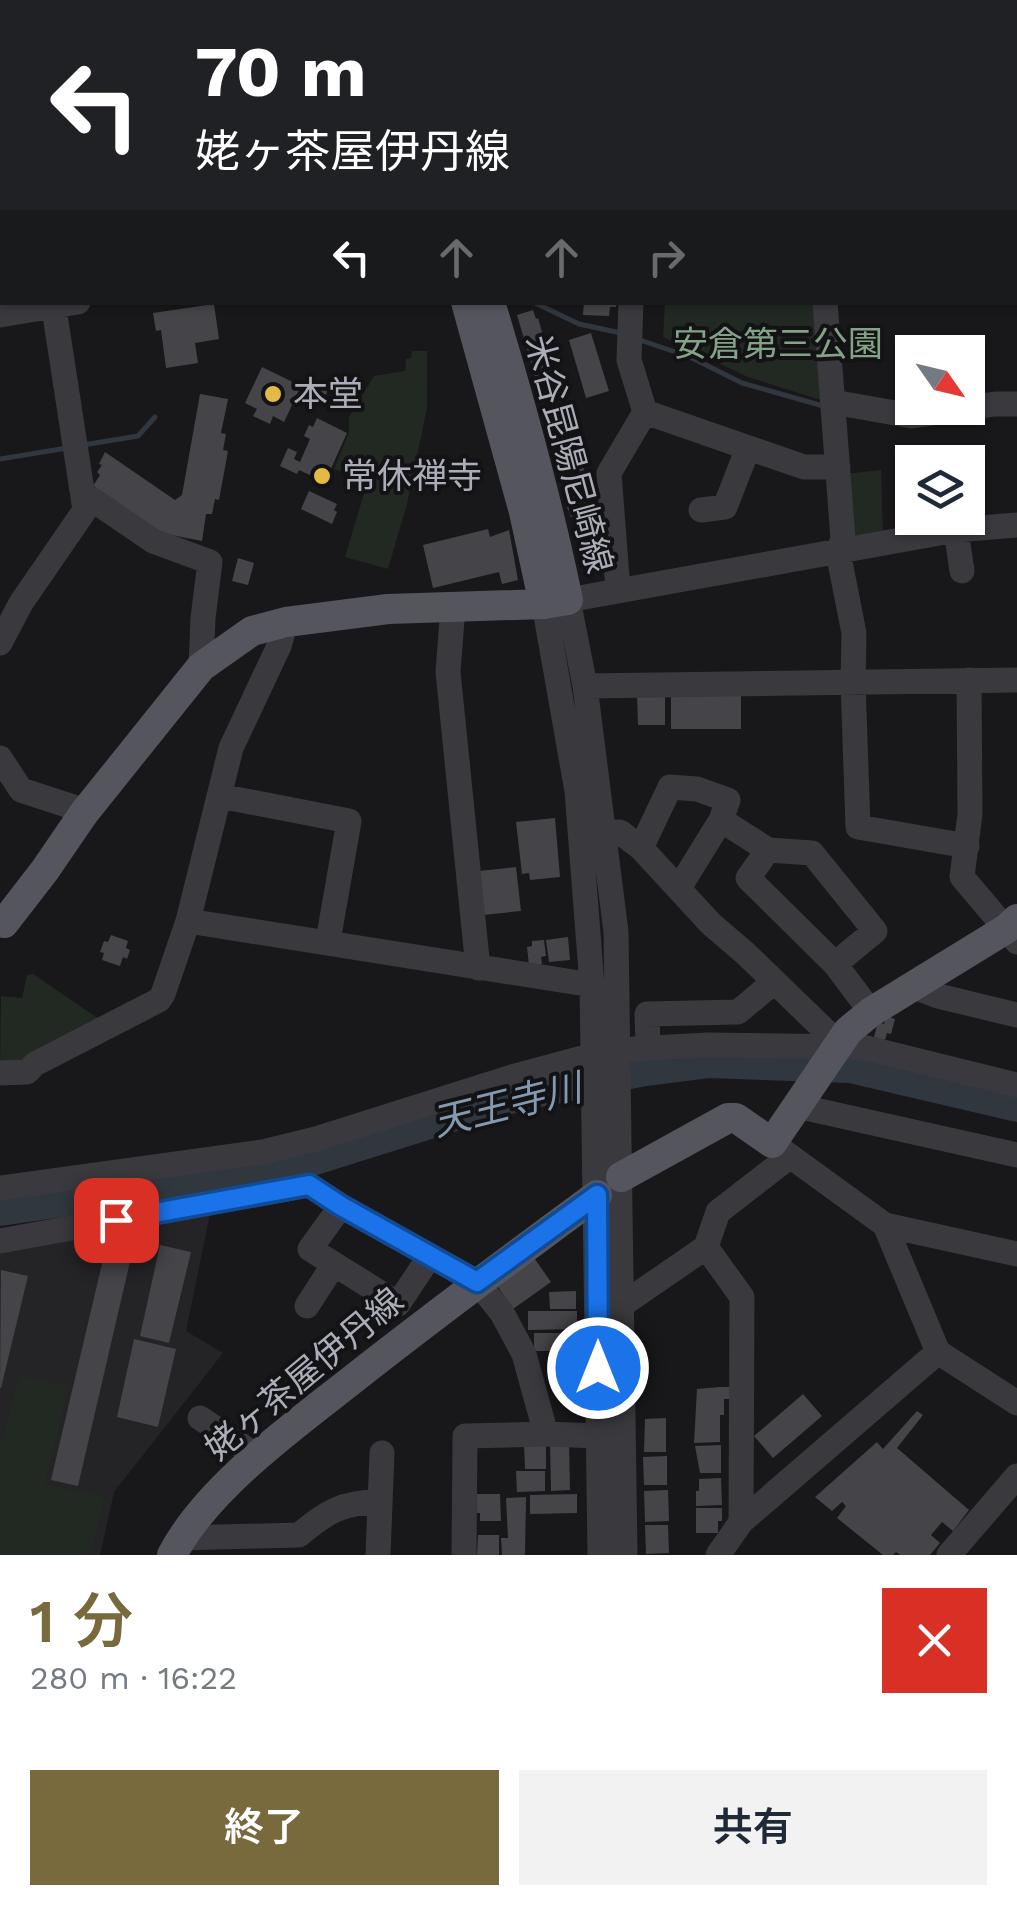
<!DOCTYPE html>
<html lang="ja">
<meta charset="utf-8">
<style>
body{margin:0;font-family:"Work Sans","Noto Sans JP",sans-serif;background:#f2f2f3;color:#1f2937;height:100vh;display:flex;flex-direction:column;font-size:38px;white-space:nowrap}
*{box-sizing:border-box;margin:0}
p{font-size:32px;color:#747a83}
.icon{flex:none;width:55px;height:55px;fill:none;stroke:currentColor;stroke-width:2;stroke-linecap:round;stroke-linejoin:round}
.map{position:relative;height:1555px;overflow:hidden}
.side{display:flex;flex-direction:column;background:#fff;flex:1}
.side>*{flex:none}
.top-card{position:absolute;left:0px;top:0px;width:1018px;height:305px;box-shadow:0 2px 8px #0004;background:#202124;color:#fff;overflow:hidden}
.needle{width:65px;rotate:124deg}
.buttons{position:absolute;left:895px;top:335px;display:grid;gap:20px}
.buttons a{display:grid;place-items:center;width:90px;height:90px;border-radius:0px;background:#fff;box-shadow:0 2px 8px #0004;font-size:50px}
.pin{position:absolute;display:grid;place-items:center;width:85px;height:85px;color:#fff;margin:-42px;border-radius:20px;box-shadow:0 5px 15px #0006}
.me{position:absolute;width:110px;margin:-55px;rotate:0deg;stroke-linejoin:round;filter:drop-shadow(0 0 8px #0008)}
.turn{display:flex;align-items:center;gap:35px;height:210px;padding:0 30px;font-size:45px}
.turn .icon{width:130px;height:130px;stroke-width:2.5}
.turn b{display:block;font-size:70px;line-height:85px}
.lanes{display:flex;align-items:center;height:95px;padding:0 30px;background:#0003;justify-content:center;gap:50px;direction:ltr}
.lanes .off{opacity:.35}
.round{display:grid;place-items:center;flex:none;width:105px;height:105px;border-radius:0px;background:#f2f2f3}
.summary{display:flex;align-items:center;justify-content:space-between;height:170px;padding:0 30px}
h1{font-size:60px;font-weight:600;line-height:75px;color:#786a3d}
.primary-button{display:flex;gap:20px;margin-top:auto;padding:20px 30px}
.primary-button a{flex:1;height:115px;border-radius:0px;background:#786a3d;color:#fff;font-size:40px;font-weight:600;line-height:115px;text-align:center}
.primary-button a+a{background:#f2f2f3;color:#1f2937}
.map>svg:first-child{display:block}
.built{fill:#242426}
.green{fill:#222923}
.lines{fill:none;stroke-linecap:round;stroke-linejoin:round}
.stream{stroke:#30373e;stroke-width:5}
.river{stroke:#30373e;stroke-width:30}
.building{fill:#454549}
.minor{stroke:#39393e;stroke-width:25}
.major{stroke:#55565d;stroke-width:30}
.route-casing{stroke:#114b97;stroke-width:25}
.route{stroke:#1a73e8;stroke-width:18}
.poi-dot{fill:#e5ba44;stroke:#131214;stroke-width:4}
.labels{text-anchor:middle;stroke-width:8;stroke-linejoin:round;paint-order:stroke}
.park-label{font-size:35px;fill:#83a287;stroke:#131214}
.poi-label{font-size:35px;fill:#abaeb8;stroke:#131214;text-anchor:start}
.street-label{font-size:35px;fill:#abaeb8;stroke:#131214}
.water-label{font-size:38px;font-style:italic;fill:#8499b0;stroke:#131214}
</style>
<div class="map">
<svg width="1017" height="1555" viewBox="0 0 1017 1555">
<rect width="100%" height="100%" fill="#181719"/>
<path class="built" d="M 210,1214 L 186,1331 L 223,1353 L 114,1492 L 100,1555 L 0,1555 L 0,1253 Z"/>
<path class="green" d="M 665,303 L 818,303 L 821,400 L 748,377 L 663,337 Z
M 412,351 L 427,351 L 427,408 L 407,504 L 388,569 L 345,557 L 368,480 L 334,469 L 349,432 L 349,417 L 374,376 L 405,371 L 406,359 L 411,358 Z
M 881,470 L 883,537 L 854,542 L 844,474 Z
M 33,974 L 102,1021 L 0,1070 L 1,996 L 22,998 L 27,975 Z
M 20,1376 L 69,1386 L 45,1484 L 104,1497 L 91,1555 L 0,1555 L 0,1447 Z"/>
<g class="lines">
<path class="stream" d="M 533,302 L 579,324 L 621,333
M 637,339 L 690,357 L 742,383 L 823,406
M 83,445 L 138,436 L 155,417
M 0,459 L 67,448"/>
<path class="river" d="M 0,1211 L 280,1171 L 519,1096 L 645,1071 L 708,1063 L 850,1068 L 1017,1107"/>
</g>
<path class="building" d="M 584,302 L 616,302 L 616,307 L 610,307 L 609,316 L 583,315 Z
M 214,304 L 219,339 L 195,343 L 198,363 L 166,368 L 161,330 L 156,331 L 153,313 Z
M 533,310 L 536,319 L 538,318 L 546,346 L 554,343 L 556,350 L 548,352 L 556,380 L 554,381 L 556,389 L 540,393 L 517,315 Z
M 591,333 L 609,391 L 586,398 L 569,340 Z
M 262,367 L 301,386 L 284,422 L 273,416 L 270,424 L 253,416 L 257,409 L 245,403 Z
M 310,377 L 330,386 L 321,405 L 302,395 Z
M 200,394 L 228,399 L 221,433 L 226,434 L 223,450 L 228,451 L 219,500 L 215,499 L 212,514 L 206,514 L 202,541 L 161,533 L 93,486 L 100,475 L 97,472 L 102,465 L 99,464 L 105,452 L 175,500 L 182,495 Z
M 572,413 L 576,431 L 553,436 L 548,422 L 556,420 L 555,417 Z
M 317,418 L 347,433 L 325,482 L 299,470 L 297,474 L 280,466 L 288,448 L 297,452 L 294,459 L 300,462 L 310,439 L 304,436 L 309,425 L 313,427 Z
M 576,439 L 580,456 L 559,461 L 556,448 L 565,446 L 564,442 Z
M 581,458 L 585,474 L 562,480 L 559,468 L 569,465 L 568,461 Z
M 588,481 L 595,511 L 571,517 L 567,507 L 565,486 Z
M 309,491 L 337,504 L 334,510 L 337,512 L 332,524 L 301,509 Z
M 488,529 L 490,537 L 509,530 L 518,580 L 502,584 L 499,572 L 433,588 L 423,545 Z
M 238,558 L 254,563 L 248,585 L 232,581 Z
M 637,694 L 665,694 L 665,725 L 638,725 Z
M 741,694 L 741,729 L 671,729 L 671,695 Z
M 555,818 L 560,877 L 530,880 L 529,873 L 522,874 L 516,822 Z
M 516,867 L 521,911 L 483,915 L 479,871 Z
M 111,935 L 128,941 L 126,948 L 130,950 L 127,959 L 123,957 L 120,966 L 102,960 L 104,953 L 100,952 L 104,941 L 108,942 Z
M 568,937 L 570,960 L 549,962 L 546,940 Z
M 544,940 L 546,956 L 541,957 L 542,964 L 529,966 L 527,947 L 532,946 L 532,941 Z
M 886,1016 L 895,1019 L 891,1034 L 887,1033 L 885,1040 L 874,1037 L 878,1022 L 884,1024 Z
M 160,1245 L 191,1252 L 169,1343 L 140,1336 Z
M 106,1247 L 132,1253 L 78,1486 L 51,1480 Z
M 532,1255 L 551,1282 L 513,1309 L 494,1281 Z
M 1,1270 L 28,1276 L 1,1388 L 0,1388 Z
M 576,1291 L 576,1309 L 550,1309 L 549,1292 Z
M 528,1311 L 577,1311 L 577,1329 L 528,1330 Z
M 534,1333 L 576,1333 L 576,1351 L 534,1351 Z
M 134,1339 L 176,1349 L 158,1427 L 117,1417 Z
M 720,1387 L 731,1387 L 731,1399 L 724,1399 L 724,1415 L 720,1415 L 720,1442 L 694,1443 L 697,1389 Z
M 803,1394 L 822,1416 L 773,1458 L 754,1436 Z
M 917,1411 L 923,1415 L 897,1448 L 969,1510 L 953,1531 L 942,1522 L 931,1535 L 940,1543 L 930,1555 L 900,1555 L 896,1552 L 893,1555 L 883,1555 L 837,1518 L 846,1506 L 842,1502 L 832,1511 L 815,1497 L 877,1442 L 883,1449 Z
M 666,1418 L 666,1452 L 644,1452 L 645,1419 Z
M 569,1441 L 570,1490 L 551,1491 L 550,1442 Z
M 524,1443 L 546,1443 L 546,1469 L 525,1469 Z
M 721,1445 L 721,1473 L 700,1473 L 695,1446 Z
M 667,1456 L 667,1485 L 644,1485 L 643,1457 Z
M 516,1471 L 545,1471 L 545,1491 L 517,1492 Z
M 721,1478 L 722,1505 L 696,1506 L 696,1491 L 699,1491 L 699,1479 Z
M 668,1490 L 669,1521 L 645,1522 L 644,1491 Z
M 477,1494 L 500,1494 L 501,1521 L 480,1521 L 480,1513 L 477,1513 Z
M 577,1494 L 577,1513 L 530,1514 L 530,1495 Z
M 526,1497 L 525,1555 L 502,1555 L 501,1538 L 508,1538 L 506,1498 Z
M 696,1508 L 722,1508 L 722,1521 L 718,1521 L 718,1533 L 696,1533 Z
M 645,1525 L 668,1525 L 669,1553 L 646,1554 Z
M 478,1535 L 499,1535 L 499,1555 L 477,1555 Z"/>
<g class="lines">
<path class="minor" d="M 8,0 L 8,2
M 283,0 L 284,2
M 344,0 L 345,2
M 372,0 L 373,2
M 1015,104 L 1017,95
M 0,191 L 2,190
M 631,302 L 629,360 L 645,412 L 804,467 L 838,467
M 825,302 L 843,539 L 838,552 L 854,633 L 853,682 L 858,827 L 967,846
M 0,315 L 78,302
M 833,402 L 912,416 L 995,404 L 1017,404
M 84,497 L 93,500 L 153,541 L 210,562 L 203,618 L 201,667
M 701,510 L 725,507 L 748,448
M 956,530 L 962,571
M 618,590 L 609,473 L 645,412
M 544,604 L 577,791 L 592,985 L 600,1555
M 453,607 L 448,672 L 478,968
M 0,643 L 21,603 L 85,510 L 53,302
M 969,680 L 970,814 L 962,877 L 1017,942
M 585,686 L 1017,680
M 0,758 L 21,790 L 79,809 L 84,813
M 220,796 L 349,821 L 328,941
M 721,820 L 768,850 L 812,853 L 875,931 L 835,964
M 604,832 L 620,832 L 641,848 L 711,924 L 745,953 L 839,1044
M 641,848 L 670,787 L 697,789 L 728,800 L 721,820 L 679,888
M 768,850 L 748,878 L 835,964 L 871,1012
M 188,921 L 592,985
M 912,986 L 938,996 L 1017,1015
M 648,1048 L 647,1014 L 738,1012 L 774,982
M 0,1073 L 27,1072 L 35,1064 L 159,1000 L 163,994 L 188,921 L 231,748 L 279,646 L 286,622
M 797,1106 L 1017,1155
M 772,1143 L 885,1225 L 1017,1254
M 0,1188 L 263,1152 L 316,1139 L 515,1076 L 593,1055 L 633,1049 L 708,1045 L 862,1047 L 1017,1085
M 341,1206 L 310,1249 L 398,1304 L 430,1256
M 885,1225 L 938,1352 L 1017,1403
M 0,1241 L 309,1185 L 341,1206 L 477,1282 L 502,1313 L 524,1354 L 546,1434
M 706,1247 L 742,1297 L 741,1522
M 622,1305 L 706,1247 L 718,1212 L 789,1157
M 307,1306 L 334,1264
M 200,1418 L 258,1457
M 180,1538 L 299,1535 C 326,1512 343,1502 378,1502
M 378,1555 L 382,1453
M 464,1555 L 465,1436 L 546,1434 L 598,1436
M 625,1555 L 616,932 L 585,686 L 568,600 L 956,530 L 1017,525
M 718,1555 L 741,1522 L 938,1352
M 949,1555 L 1017,1476"/>
<path class="major" d="M 1015,257 L 1017,257
M 466,302 L 524,512 L 544,604
M 0,922 L 4,923 L 45,870 L 84,813 L 201,667 L 252,631 L 286,622 L 388,609 L 544,604 L 568,600 C 547,499 520,401 490,302
M 621,1177 L 728,1118 L 736,1118 L 772,1143 L 848,1031 L 871,1012 L 1006,929 L 1017,919
M 172,1555 C 207,1488 292,1427 352,1380 C 432,1317 514,1256 597,1195"/>
</g>
<g class="lines">
<defs>
<path id="route" d="M 116,1220 L 309,1185 L 341,1206 L 477,1282 L 597,1195 L 598,1368"/>
</defs>
<use href="#route" class="route-casing"/>
<use href="#route" class="route"/>
</g>
<g class="poi-dot">
<circle cx="273" cy="394" r="10"/>
<circle cx="322" cy="476" r="10"/>
</g>
<g class="labels">
<g class="park-label">
<text x="778" y="356">安倉第三公園</text>
</g>
<g class="poi-label">
<text x="293" y="406">本堂</text>
<text x="342" y="488">常休禅寺</text>
</g>
<g class="street-label">
<text transform="translate(569 454) rotate(75)" y="12">米谷昆陽尼崎線</text>
<text transform="translate(304 1374) rotate(-40)" y="12">姥ヶ茶屋伊丹線</text>
</g>
<g class="water-label">
<text transform="translate(507 1105) rotate(-14)" y="13">天王寺川</text>
</g>
</g>
</svg>
<div class="buttons">
<a><svg class="needle" viewBox="-14 -14 28 28"><path d="M0-13l5 13h-10z" fill="#e53935"/><path d="M0 13l5-13h-10z" fill="#747a83"/></svg></a>
<a><svg class="icon" aria-label="layers" viewBox="0 0 24 24"><path d="M12 4l9 5-9 5-9-5zM3 14l9 5 9-5"/></svg></a>
</div>
<div class="pin" style="left:116px;top:1220px;background:#d93025"><svg class="icon" aria-label="arrive" viewBox="0 0 24 24"><path d="M6 21V4h12l-3 4 3 4H6"/></svg></div>
<svg class="me" style="left:598px;top:1368px" viewBox="-20 -20 40 40"><circle r="17" fill="#1a73e8" stroke="#fff" stroke-width="3"/><path d="M0-11L8 9 0 5-8 9z" fill="#fff"/></svg>
<div class="top-card">
<div class="turn"><svg class="icon" aria-label="left" viewBox="0 0 24 24"><path d="M17 20v-9H6M10 6l-5 5 5 5"/></svg><div><b>70 m</b>姥ヶ茶屋伊丹線</div></div>
<div class="lanes"><svg class="icon" aria-label="left" viewBox="0 0 24 24"><path d="M17 20v-9H6M10 6l-5 5 5 5"/></svg><svg class="icon off" aria-label="ahead" viewBox="0 0 24 24"><path d="M12 20V5M6 11l6-6 6 6"/></svg><svg class="icon off" aria-label="ahead" viewBox="0 0 24 24"><path d="M12 20V5M6 11l6-6 6 6"/></svg><svg class="icon off" aria-label="right" viewBox="0 0 24 24"><path d="M7 20v-9h11M14 6l5 5-5 5"/></svg></div>
</div>
</div>
<section class="side">
<div class="summary"><div><h1>1 分</h1><p>280 m · 16:22</p></div><a class="round" style="background:#d93025;color:#fff"><svg class="icon" aria-label="close" viewBox="0 0 24 24"><path d="M6 6l12 12M18 6L6 18"/></svg></a></div>
<div class="primary-button"><a>終了</a><a>共有</a></div>
</section>
